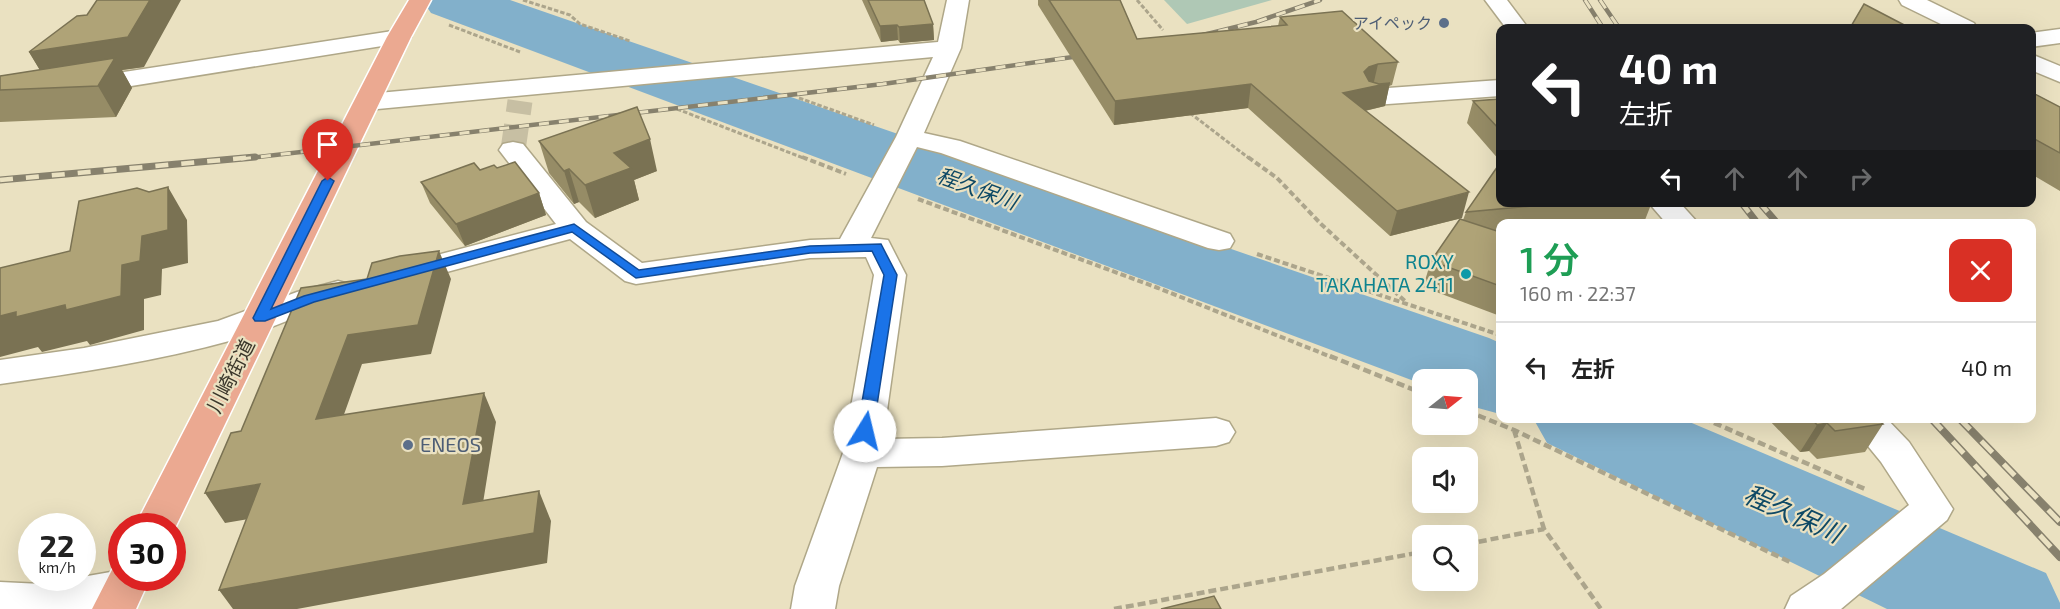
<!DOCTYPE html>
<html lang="ja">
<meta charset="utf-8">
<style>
body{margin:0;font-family:"Exo 2","Noto Sans JP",sans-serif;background:#f2f2f2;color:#222;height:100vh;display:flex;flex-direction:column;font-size:22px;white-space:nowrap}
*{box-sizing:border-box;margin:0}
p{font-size:20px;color:#767676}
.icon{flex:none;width:33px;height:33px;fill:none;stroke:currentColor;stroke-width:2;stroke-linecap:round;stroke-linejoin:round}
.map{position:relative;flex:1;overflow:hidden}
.details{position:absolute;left:1496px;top:219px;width:540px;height:204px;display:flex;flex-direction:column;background:#fff;border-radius:12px;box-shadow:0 6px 24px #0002}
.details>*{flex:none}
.banner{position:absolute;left:1496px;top:24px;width:540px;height:183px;border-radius:12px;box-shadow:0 6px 24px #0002;background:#202124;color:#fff;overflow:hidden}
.needle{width:39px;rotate:73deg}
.controls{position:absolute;left:1412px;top:369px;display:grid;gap:12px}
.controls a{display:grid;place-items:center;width:66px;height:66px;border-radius:12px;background:#fff;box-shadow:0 6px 24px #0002;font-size:30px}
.speed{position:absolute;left:18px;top:513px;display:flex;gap:12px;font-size:30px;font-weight:700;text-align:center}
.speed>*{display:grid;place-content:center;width:78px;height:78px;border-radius:50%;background:#fff;box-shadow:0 6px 24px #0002;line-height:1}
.speed small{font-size:15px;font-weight:400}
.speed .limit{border:9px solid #d22;background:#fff;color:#111}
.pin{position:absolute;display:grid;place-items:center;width:51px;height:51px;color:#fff;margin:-62px -26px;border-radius:50% 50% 50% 0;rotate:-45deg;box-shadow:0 0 6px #0007}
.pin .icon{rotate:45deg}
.me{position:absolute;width:66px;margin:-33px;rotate:9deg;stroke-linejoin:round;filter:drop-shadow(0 0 4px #0008)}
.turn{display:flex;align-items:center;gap:21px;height:126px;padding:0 24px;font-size:27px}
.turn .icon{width:78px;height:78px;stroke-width:2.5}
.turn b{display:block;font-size:42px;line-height:51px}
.lanes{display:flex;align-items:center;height:57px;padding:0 24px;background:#0003;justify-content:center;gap:30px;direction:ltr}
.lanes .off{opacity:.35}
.round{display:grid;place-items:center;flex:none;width:63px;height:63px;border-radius:12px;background:#f2f2f2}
.overview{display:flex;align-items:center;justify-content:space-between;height:102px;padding:0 24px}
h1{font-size:36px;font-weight:600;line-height:45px;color:#1e9e55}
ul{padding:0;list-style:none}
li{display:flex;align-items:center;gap:18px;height:90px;padding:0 24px;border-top:2px solid #e0e0e0}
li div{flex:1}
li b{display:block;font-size:22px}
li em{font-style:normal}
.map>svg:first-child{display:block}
.green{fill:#afc8b5}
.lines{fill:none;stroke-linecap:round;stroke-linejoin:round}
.river{fill:#82b0cb;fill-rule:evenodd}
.minor-tunnel{stroke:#c7bfa3;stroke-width:25;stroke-dasharray:25 12;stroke-linecap:butt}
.minor-casing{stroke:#afa788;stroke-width:3}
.major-casing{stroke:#fff;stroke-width:3}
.path-far2{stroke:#aca58c;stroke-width:3;stroke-dasharray:4.5 2;stroke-linecap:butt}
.path-far1{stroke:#aca58c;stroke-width:4;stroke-dasharray:6 3;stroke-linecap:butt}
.path{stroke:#aca58c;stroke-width:4.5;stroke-dasharray:8 4;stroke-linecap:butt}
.minor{fill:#fff;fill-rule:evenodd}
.major{fill:#eba991;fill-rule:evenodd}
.rail-far2-casing{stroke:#87816d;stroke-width:4.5}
.rail-far1-casing{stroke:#87816d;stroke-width:7}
.rail-casing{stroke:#87816d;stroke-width:8}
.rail-far2{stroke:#eae1c1;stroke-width:3;stroke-dasharray:10;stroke-linecap:butt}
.rail-far1{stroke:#eae1c1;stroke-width:4.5;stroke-dasharray:13;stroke-linecap:butt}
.rail{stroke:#eae1c1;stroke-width:5;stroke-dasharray:16;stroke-linecap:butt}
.wall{fill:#968c66}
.shaded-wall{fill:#7a7253}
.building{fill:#afa377;stroke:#7a7253;stroke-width:1.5}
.route{fill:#1a73e8;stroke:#114b97;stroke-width:1.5}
.service-dot{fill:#5c6f8a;stroke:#eae1c1;stroke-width:2}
.culture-dot{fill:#0f9aa8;stroke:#eae1c1;stroke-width:2}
.labels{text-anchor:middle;stroke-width:4.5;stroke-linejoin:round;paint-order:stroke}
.far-service-label{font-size:16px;fill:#4e5e75;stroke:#eae1c1;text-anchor:end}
.culture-label{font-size:20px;fill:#0d838f;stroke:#eae1c1;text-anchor:end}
.street-label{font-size:20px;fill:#3b372b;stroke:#eae1c1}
.service-label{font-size:20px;fill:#4e5e75;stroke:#eae1c1;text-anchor:start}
.water-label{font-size:21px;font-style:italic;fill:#0e4965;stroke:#eae1c1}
.near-water-label{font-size:26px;font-style:italic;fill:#0e4965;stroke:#eae1c1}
</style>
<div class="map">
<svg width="2060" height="609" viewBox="0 0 2060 609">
<rect width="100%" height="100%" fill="#eae1c1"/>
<path class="green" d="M 1164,0 L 1272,0 L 1187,24 Z"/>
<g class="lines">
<path class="river" d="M 422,0 L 510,0 L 1489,338 L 1500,343 L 1500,414 L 1467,405 L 1467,380 L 1422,380 L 1422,384 L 431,13 Z
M 1533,418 L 1680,418 L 2046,573 L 2060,603 L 2060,609 L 1887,609 L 1547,443 Z"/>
<path class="minor-tunnel" d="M 513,150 L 520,101"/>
<defs>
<path id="minor" d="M 947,0 L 969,0 L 961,48 L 924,133 L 960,141 L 1230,234 L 1234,241 L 1230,248 L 1219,250 L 1208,248 L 941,153 L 917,147 L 871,238 L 888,240 L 906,275 L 883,439 L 942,438 L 1216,418 L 1229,422 L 1235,432 L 1229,442 L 1216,446 L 942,466 L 877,467 L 839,586 L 835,609 L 791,609 L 795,586 L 843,453 L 874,275 L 866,257 L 810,258 L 636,284 L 625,281 L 570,239 L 402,284 L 391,281 L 386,274 L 391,267 L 556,224 L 499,150 L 503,144 L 513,142 L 523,144 L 586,222 L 642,263 L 810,240 L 840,239 L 896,137 L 933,57 L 367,110 L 358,107 L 354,102 L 358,97 L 367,94 L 938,42 Z
M 1485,0 L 1507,0 L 1528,28 L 1506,28 Z
M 1899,0 L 1927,0 L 1974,23 L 1977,28 L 1949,28 L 1902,5 Z
M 2060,29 L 2060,43 L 2031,47 L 2031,33 Z
M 399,30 L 407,32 L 411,37 L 407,42 L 0,107 L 0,91 Z
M 2031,54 L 2060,66 L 2060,82 L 2031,70 Z
M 1500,80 L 1500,96 L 1374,105 L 1365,102 L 1361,97 L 1365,92 L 1374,89 Z
M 1648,202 L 1679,202 L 1699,224 L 1667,224 Z
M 338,281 L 349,284 L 354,291 L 349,298 C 310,309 273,329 233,340 C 157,361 78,373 0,384 L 0,360 L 84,348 L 218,321 L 297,292 Z
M 1845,418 L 1886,418 L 1909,442 L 1953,509 L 1947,520 L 1841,609 L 1785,609 L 1791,596 L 1824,574 L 1909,505 L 1881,462 Z
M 122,570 L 122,578 L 139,578 L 145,588 L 138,601 L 106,609 L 0,609 L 0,582 L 42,584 Z"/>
<path id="major" d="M 409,0 L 431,0 L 411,37 L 176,526 L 172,532 L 172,526 L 135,526 L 387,37 Z
M 122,563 L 122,578 L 150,578 L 136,609 L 92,609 L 114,566 Z"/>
</defs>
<use href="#minor" class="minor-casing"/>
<use href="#major" class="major-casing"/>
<path class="path-far2" d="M 523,0 L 570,15 L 580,24 L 630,41
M 1137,0 L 1163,30
M 449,25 L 520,52
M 799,98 L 874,125
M 677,109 L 806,159
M 1190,113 L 1250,159"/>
<path class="path-far1" d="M 802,157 L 846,174
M 1248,157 L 1277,178 L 1321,224 L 1406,302
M 918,199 L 1158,288 L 1334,358
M 1257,254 L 1500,335"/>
<path class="path" d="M 1330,356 L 1422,393
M 1467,411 L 1514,430 L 1792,563
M 1703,418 L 1865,489
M 1514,430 L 1544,529
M 1467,544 L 1544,529 L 1601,609
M 1114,609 L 1422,552"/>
<use href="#minor" class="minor"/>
<use href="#major" class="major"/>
<defs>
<path id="rail-far2" d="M 1585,0 L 1603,28
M 1600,0 L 1619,28
M 1199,36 L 1256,22 L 1320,0
M 241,159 L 883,84 L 1087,55"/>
<path id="rail-far1" d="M 0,180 L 255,157
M 1741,202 L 1758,224
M 1759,202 L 1778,224"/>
<path id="rail" d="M 1931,418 L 2060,557
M 1959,418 L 2060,522"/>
</defs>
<use href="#rail-far2" class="rail-far2-casing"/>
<use href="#rail-far1" class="rail-far1-casing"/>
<use href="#rail" class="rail-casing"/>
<use href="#rail-far2" class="rail-far2"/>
<use href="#rail-far1" class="rail-far1"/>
<use href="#rail" class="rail"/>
</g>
<path class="wall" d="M 862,0 L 924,0 L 933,24 L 934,40 L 900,43 L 898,40 L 881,42 Z
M 1038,0 L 1120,0 L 1137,39 L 1278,26 L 1280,17 L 1398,62 L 1392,85 L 1389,86 L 1385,106 L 1365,111 L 1462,218 L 1390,236 L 1248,108 L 1114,125 L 1038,5 Z
M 29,52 L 144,67 L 122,70 L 132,88 L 116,117 L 0,122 L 0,76 L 40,70 Z
M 2031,92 L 2060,107 L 2060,191 L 2031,174 Z
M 1500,99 L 1500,161 L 1467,123 L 1473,101 Z
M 539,141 L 657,171 L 634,180 L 639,200 L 595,218 L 579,202 L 574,204 L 549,173 Z
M 497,168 L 539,193 L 546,215 L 465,246 L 430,203 L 421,182 L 480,170 Z
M 1500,202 L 1652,202 L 1645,220 L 1603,224 L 1500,224 L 1500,316 L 1423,287 L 1431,261 L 1463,220 L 1466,212 Z
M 1767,418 L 1877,418 L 1883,424 L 1865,452 L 1817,459 L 1809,451 L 1800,452 Z"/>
<path class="shaded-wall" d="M 150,0 L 181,0 L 144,67 L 122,70 L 132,88 L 116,117 L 98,86 L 47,82 L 29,52 Z
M 933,24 L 934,40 L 900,43 L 899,27 Z
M 897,25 L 898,40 L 881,42 L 880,26 Z
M 1378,64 L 1373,86 L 1390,83 L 1385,106 L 1338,117 L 1343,93 L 1369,67 Z
M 1251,84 L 1248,108 L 1114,125 L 1115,101 Z
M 650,139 L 657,171 L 634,180 L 639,200 L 595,218 L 585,185 L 614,153 Z
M 569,169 L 579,202 L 574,204 L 564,171 Z
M 168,187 L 187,220 L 188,263 L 162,269 L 161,295 L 144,299 L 144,330 L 90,345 L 87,341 L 42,352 L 38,347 L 0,357 L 0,316 L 122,265 L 142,236 Z
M 1469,192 L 1462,218 L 1390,236 L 1397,211 Z
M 539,193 L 546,215 L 465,246 L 456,224 Z
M 439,251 L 451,279 L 431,354 L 362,364 L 332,448 L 316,419 L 348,335 Z
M 484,393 L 496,422 L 478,534 L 463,504 Z
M 1827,423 L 1809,451 L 1800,452 L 1817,425 Z
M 260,484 L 279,514 L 225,523 L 205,493 Z
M 539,491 L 551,521 L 547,563 L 297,609 L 233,609 L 219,590 Z"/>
<path class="building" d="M 97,0 L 150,0 L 128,37 L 29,52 L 77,16 L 87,15 Z
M 868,0 L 924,0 L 933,24 L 899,27 L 897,25 L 880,26 Z
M 1049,0 L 1120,0 L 1137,39 L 1287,25 L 1280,17 L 1342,11 L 1398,62 L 1378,64 L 1369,67 L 1364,72 L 1369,81 L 1379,84 L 1390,83 L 1343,93 L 1469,192 L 1397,211 L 1251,84 L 1115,101 Z
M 1864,4 L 1910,28 L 1850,28 Z
M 115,58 L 98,86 L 0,90 L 0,76 Z
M 2031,92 L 2060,107 L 2060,153 L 2031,137 Z
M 1500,99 L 1500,130 L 1473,101 Z
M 637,107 L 650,139 L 614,153 L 631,168 L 585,185 L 569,169 L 564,171 L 539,141 Z
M 515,162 L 539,193 L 456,224 L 421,182 L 474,163 L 480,170 L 494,165 L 497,168 Z
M 1500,163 L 1500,202 L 1575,202 L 1466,212 Z
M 168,187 L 168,230 L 142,236 L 140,261 L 122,265 L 121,296 L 66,310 L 65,305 L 16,317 L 16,312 L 0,316 L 0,268 L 70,251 L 79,201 L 137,188 L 149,192 Z
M 1460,219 L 1500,232 L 1500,286 L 1431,261 Z
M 439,251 L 418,325 L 348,335 L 316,419 L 484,393 L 463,504 L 539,491 L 534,533 L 219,590 L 260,484 L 205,493 L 231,433 L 241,431 L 301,288 L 367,279 L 372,263 L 400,256 Z
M 1811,418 L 1877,418 L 1883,424 L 1835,431 L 1827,423 L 1817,425 Z
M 1214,596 L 1221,609 L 1161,609 Z"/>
<path class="route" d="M 328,177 L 334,181 L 271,309 L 304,296 L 574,224 L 639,270 L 810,246 L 881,244 L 897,275 L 873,431 L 871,435 L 860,435 L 857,431 L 884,275 L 872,251 L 810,253 L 636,278 L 572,232 L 314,302 L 265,321 L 255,321 L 253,318 L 322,181 Z"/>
<g class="service-dot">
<circle cx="1444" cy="23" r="6"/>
<circle cx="408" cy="445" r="6"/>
</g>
<circle class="culture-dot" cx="1466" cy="274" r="6"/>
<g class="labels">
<g class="far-service-label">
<text x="1432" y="29">アイペック</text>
</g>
<g class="culture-label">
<text x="1454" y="269">ROXY<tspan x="1454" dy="23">TAKAHATA 2411</tspan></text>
</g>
<g class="street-label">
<text transform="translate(231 376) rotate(-63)" y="7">川崎街道</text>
</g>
<g class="service-label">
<text x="420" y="452">ENEOS</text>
</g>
<g class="water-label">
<text transform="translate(977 189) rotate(20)" y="7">程久保川</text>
</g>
<g class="near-water-label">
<text transform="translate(1793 514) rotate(24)" y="9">程久保川</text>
</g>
</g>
</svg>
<div class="controls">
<a><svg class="needle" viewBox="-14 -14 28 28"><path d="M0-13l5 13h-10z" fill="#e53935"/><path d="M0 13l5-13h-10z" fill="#767676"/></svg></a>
<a><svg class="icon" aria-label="sound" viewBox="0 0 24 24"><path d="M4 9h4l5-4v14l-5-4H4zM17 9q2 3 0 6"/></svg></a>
<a><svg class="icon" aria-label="search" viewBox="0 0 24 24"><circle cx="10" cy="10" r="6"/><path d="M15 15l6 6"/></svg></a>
</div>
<div class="speed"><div>22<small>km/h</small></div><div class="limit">30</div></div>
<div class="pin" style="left:328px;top:181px;background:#d93025"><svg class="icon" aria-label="arrive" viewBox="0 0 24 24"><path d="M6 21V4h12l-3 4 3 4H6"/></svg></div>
<svg class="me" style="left:865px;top:431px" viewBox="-20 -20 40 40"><circle r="19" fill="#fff"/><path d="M0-13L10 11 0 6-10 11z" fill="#1a73e8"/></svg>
<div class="banner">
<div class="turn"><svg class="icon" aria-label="left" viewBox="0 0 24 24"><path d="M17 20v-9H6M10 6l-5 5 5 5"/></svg><div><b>40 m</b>左折</div></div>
<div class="lanes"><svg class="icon" aria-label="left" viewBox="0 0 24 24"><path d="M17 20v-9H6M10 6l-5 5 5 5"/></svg><svg class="icon off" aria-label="ahead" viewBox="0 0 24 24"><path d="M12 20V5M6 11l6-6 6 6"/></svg><svg class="icon off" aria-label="ahead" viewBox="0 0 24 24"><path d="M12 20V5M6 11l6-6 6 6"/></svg><svg class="icon off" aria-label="right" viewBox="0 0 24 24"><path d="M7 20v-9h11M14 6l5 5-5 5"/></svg></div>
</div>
<section class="details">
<div class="overview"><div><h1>1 分</h1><p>160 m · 22:37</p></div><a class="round" style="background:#d93025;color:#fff"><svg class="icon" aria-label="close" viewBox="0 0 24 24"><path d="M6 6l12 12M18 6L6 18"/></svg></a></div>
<ul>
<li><svg class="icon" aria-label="left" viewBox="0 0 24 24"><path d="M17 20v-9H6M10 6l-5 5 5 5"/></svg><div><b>左折</b></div><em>40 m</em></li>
</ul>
</section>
</div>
